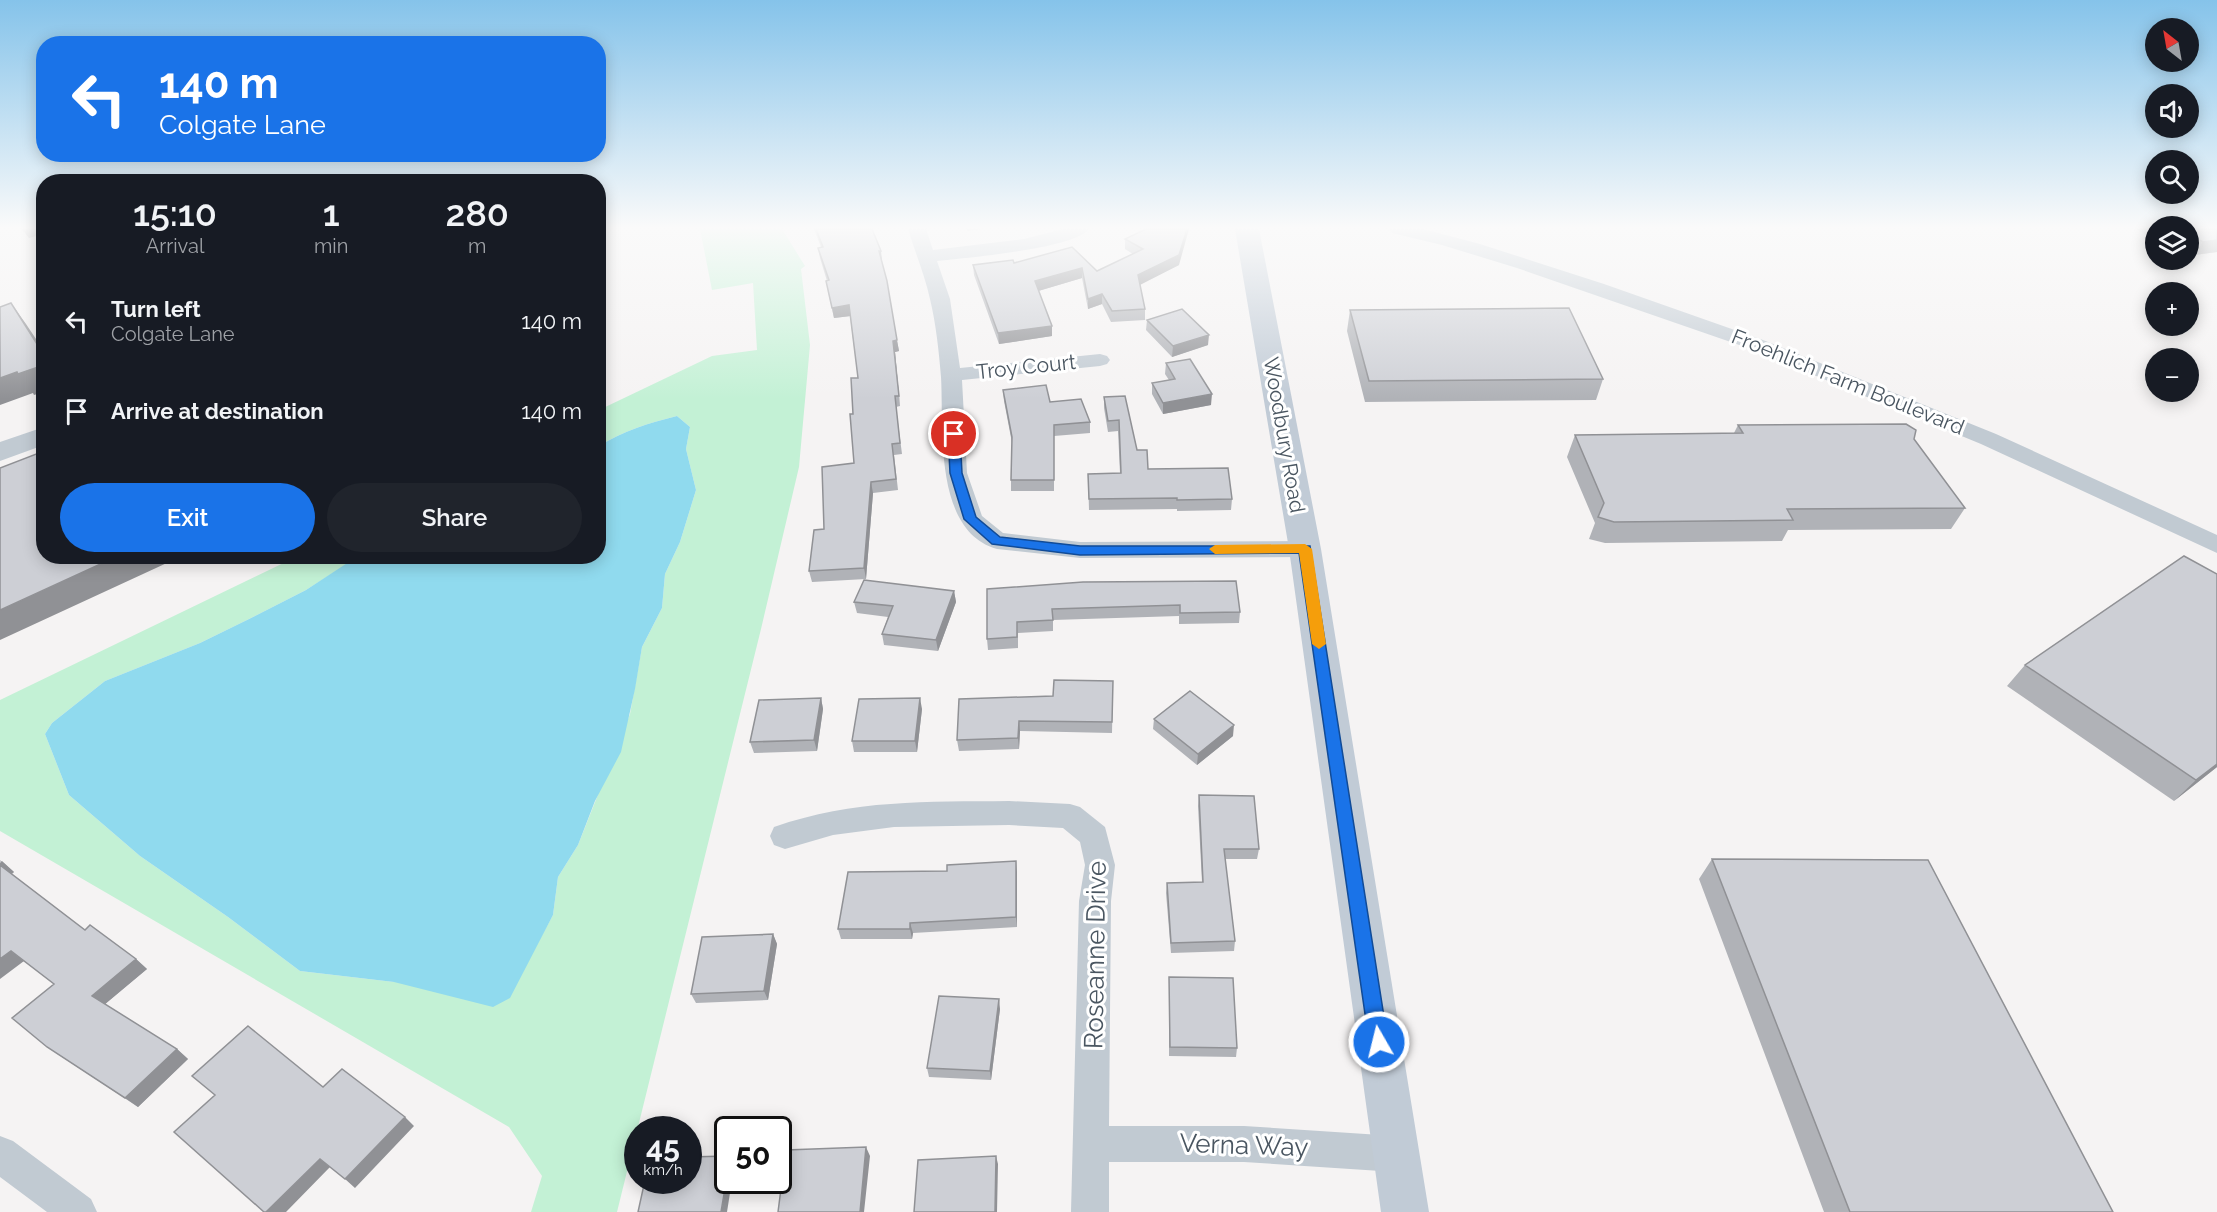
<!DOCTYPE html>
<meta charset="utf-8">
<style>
body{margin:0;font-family:Raleway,sans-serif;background:#20242c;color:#f1f3f6;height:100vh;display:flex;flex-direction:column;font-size:22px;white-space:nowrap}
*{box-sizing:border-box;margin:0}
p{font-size:20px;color:#9ea1a6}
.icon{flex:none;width:33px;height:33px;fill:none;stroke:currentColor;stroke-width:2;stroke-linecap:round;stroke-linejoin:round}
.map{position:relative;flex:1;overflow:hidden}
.drawer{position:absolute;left:36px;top:174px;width:570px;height:390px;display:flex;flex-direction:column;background:#171b24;border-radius:24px;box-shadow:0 3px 15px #0003}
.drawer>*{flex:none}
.hud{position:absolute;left:36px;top:36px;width:570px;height:126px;border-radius:24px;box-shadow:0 3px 15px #0003;background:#1a73e8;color:#fff;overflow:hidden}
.needle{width:39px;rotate:329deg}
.buttons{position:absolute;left:2145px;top:18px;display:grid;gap:12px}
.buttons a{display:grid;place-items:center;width:54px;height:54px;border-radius:50%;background:#171b24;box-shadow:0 3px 15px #0003;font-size:30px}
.speed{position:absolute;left:624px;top:1116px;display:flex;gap:12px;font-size:30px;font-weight:700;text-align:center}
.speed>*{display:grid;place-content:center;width:78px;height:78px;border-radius:50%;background:#171b24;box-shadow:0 3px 15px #0003;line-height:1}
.speed small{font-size:15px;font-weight:400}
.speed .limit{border:3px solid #111;border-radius:9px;background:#fff;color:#111}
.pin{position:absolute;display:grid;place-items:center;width:51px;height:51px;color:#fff;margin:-26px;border:3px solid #fff;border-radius:50%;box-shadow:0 2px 6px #0007}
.me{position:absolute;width:66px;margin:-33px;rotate:352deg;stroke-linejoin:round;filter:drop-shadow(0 0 4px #0008)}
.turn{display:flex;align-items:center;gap:21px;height:126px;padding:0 24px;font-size:27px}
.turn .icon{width:78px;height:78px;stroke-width:2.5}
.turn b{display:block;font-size:42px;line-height:51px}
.eta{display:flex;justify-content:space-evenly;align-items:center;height:102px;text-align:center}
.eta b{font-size:36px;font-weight:600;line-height:42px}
.primary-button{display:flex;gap:12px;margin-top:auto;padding:12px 24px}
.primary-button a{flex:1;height:69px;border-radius:36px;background:#1a73e8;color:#fff;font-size:24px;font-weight:600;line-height:69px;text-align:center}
.primary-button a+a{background:#20242c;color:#f1f3f6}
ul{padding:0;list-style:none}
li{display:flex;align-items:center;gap:18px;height:90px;padding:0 24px}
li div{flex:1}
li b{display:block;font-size:22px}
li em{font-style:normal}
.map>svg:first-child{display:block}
.green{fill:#c3f1d5}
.water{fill:#90daee}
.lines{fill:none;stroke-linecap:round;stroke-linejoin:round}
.minor{fill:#c1cad2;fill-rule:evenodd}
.tertiary{fill:#c1cad2;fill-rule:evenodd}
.secondary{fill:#c1cbd6;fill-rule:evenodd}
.wall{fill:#b0b2b7}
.shaded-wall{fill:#909195}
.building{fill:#cdcfd5;stroke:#909195;stroke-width:1.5}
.route{fill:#1a73e8;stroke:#114b97;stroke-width:1.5}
.slow{fill:#f59e0b}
.labels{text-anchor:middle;stroke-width:6;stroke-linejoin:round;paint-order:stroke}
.street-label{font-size:21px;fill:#4a5661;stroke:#fff}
.near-street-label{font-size:26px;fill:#4a5661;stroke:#fff}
</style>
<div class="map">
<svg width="2217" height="1212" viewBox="0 0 2217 1212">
<rect width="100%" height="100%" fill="#f5f3f3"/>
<path class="green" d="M 700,229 L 782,229 L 805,266 L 801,269 L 810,345 L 799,467 L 761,629 L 617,1212 L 531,1212 L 542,1176 L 509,1127 L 0,831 L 0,700 L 296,557 L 358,557 L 306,590 L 247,620 L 200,643 L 105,681 L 52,723 L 45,734 L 69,795 L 140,856 L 228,917 L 300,971 L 394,982 L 535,948 L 553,915 L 558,877 L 578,845 L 630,714 L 642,647 L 662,608 L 665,574 L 680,542 L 696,490 L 686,449 L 690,427 L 677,416 C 649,423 623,431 599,446 L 599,410 L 712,356 L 757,350 L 753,283 L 712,290 Z"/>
<path class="water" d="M 677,416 L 690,427 L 686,449 L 696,490 L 680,542 L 665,574 L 662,608 L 642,647 L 635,689 L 621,752 L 595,801 L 578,845 L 558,877 L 553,915 L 510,998 L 493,1007 L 394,982 L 300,971 L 228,917 L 140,856 L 69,795 L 45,734 L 52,723 L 105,681 L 200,643 L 247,620 L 306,590 L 358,556 L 598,556 L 599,446 C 623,431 649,423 677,416 Z"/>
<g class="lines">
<path class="minor" d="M 908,229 L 926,229 L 933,250 L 1024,239 L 1063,229 L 1089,229 C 1074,249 964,258 937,261 L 950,299 L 960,368 L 1100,354 L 1107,356 L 1110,360 L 1107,364 L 1100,366 L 962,380 L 967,473 L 982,516 L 1003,533 L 1080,542 L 1305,541 L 1314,543 L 1317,549 L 1314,555 L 1305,557 L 1080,558 L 997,549 C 933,531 944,428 941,377 C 939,352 936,324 930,299 C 925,276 915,252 908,229 Z
M 1389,229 L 1423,229 L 1480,244 L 1604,284 L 1763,340 L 1996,434 L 2217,535 L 2217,553 L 1981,444 L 1748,348 L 1517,268 L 1442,245 L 1392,233 Z
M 1009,801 L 1070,804 L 1080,807 L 1105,827 L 1115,865 L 1111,901 L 1109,1126 L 1244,1126 L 1396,1136 L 1409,1141 L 1414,1154 L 1409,1167 L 1396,1172 L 1244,1162 L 1109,1162 L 1109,1212 L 1071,1212 L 1079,901 L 1085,865 L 1080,842 L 1063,828 L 1009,825 L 894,827 L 833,835 L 785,849 L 774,845 L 770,836 L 774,827 C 854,799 927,802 1009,801 Z
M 0,1136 L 13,1141 L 91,1199 L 97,1212 L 47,1212 L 0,1177 Z"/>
<path class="tertiary" d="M 44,427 L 44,445 L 0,461 L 0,442 Z"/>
<path class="secondary" d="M 1235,229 L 1259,229 L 1321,549 L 1429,1212 L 1381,1212 L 1289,549 Z"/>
</g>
<path class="wall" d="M 814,229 L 872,229 L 882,261 L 881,261 L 899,351 L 895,352 L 900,406 L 896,407 L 902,454 L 894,455 L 898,490 L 873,493 L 866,579 L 812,582 L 809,571 L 824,529 L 854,463 L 853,414 L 858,378 L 850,316 L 834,318 L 828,291 L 827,281 L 820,258 L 818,248 L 821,247 Z
M 2136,229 L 2156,229 L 2156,241 Z
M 2188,229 L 2217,229 L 2217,252 L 2194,255 L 2188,252 Z
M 1125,239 L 1179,265 L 1140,284 L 1145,309 L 1145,320 L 1111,322 L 1102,304 L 1088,309 L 1082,278 L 1038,291 L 1052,326 L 1052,336 L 999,344 L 974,275 L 973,265 L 1014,263 L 1097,271 L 1133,254 L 1125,249 Z
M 1350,310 L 1603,379 L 1596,400 L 1365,402 L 1347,331 Z
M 1147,320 L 1208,345 L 1172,357 L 1146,330 Z
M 1166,363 L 1211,405 L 1163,414 L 1152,394 L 1152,383 L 1169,380 L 1165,374 Z
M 1003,390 L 1050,402 L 1090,422 L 1090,433 L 1054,436 L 1054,491 L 1011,491 L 1011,480 L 1012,443 L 1004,401 Z
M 1104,397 L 1148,469 L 1232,499 L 1231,510 L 1177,511 L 1177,509 L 1089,510 L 1088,474 L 1120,473 L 1118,431 L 1108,432 L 1104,408 Z
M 1738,425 L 1914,439 L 1965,508 L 1951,529 L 1788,530 L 1782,541 L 1605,543 L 1589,539 L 1595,523 L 1567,457 L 1575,435 L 1734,433 Z
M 2217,574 L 2217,767 L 2174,801 L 2007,686 L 2025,665 Z
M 1083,582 L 1240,612 L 1239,623 L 1179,624 L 1179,616 L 1053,620 L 1053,631 L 1018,633 L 1018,648 L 988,650 L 987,639 Z
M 954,591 L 956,602 L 938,651 L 884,645 L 882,634 L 888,617 L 857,613 L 854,602 Z
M 1113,681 L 1112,733 L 1020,731 L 1019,749 L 959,751 L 957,740 L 1053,696 Z
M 821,698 L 823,709 L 817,751 L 754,753 L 750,742 Z
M 922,709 L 917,752 L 854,752 L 852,741 Z
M 1154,719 L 1233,736 L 1197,765 L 1153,729 Z
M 1199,795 L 1259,849 L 1257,859 L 1225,859 L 1235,941 L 1234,951 L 1171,953 L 1166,893 L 1167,883 L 1202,882 L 1198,806 Z
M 1712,859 L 2113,1212 L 1824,1212 L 1699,879 Z
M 0,860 L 14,872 L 12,874 L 85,930 L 136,959 L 147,969 L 105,1004 L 177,1049 L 188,1059 L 138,1107 L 47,1047 L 54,984 L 24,961 Z
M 1017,872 L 1017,927 L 913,933 L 912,939 L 841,939 L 838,929 Z
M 773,934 L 777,944 L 768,1000 L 696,1003 L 691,994 Z
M 1169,977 L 1237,1048 L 1236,1057 L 1169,1056 Z
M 1000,1009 L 991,1080 L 929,1077 L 927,1068 Z"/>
<path class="shaded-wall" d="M 22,229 L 44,229 L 44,234 L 29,238 Z
M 967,229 L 981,229 L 967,231 Z
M 1187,229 L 1189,229 L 1179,265 L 1138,286 L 1138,275 Z
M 2217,240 L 2217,252 L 2194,255 L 2203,242 Z
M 879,251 L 881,251 L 882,261 L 880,261 Z
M 1082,268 L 1082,278 L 1035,292 L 1035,281 Z
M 1102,294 L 1102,304 L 1088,309 L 1088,299 Z
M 11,303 L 26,324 L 44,351 L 44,355 Z
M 849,305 L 851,316 L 834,318 L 832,308 Z
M 1052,326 L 1052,336 L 999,344 L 998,333 Z
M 1209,335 L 1208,345 L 1172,357 L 1173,346 Z
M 897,340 L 899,351 L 895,352 L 900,406 L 893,341 Z
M 44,365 L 44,392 L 34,395 L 33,393 L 0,405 L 0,378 L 17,372 Z
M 1212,394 L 1211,405 L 1163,414 L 1163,403 Z
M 871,482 L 873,493 L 866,579 L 864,568 Z
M 118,556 L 182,556 L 0,640 L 0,610 Z
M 954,591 L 956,602 L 938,651 L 936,640 Z
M 821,698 L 823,709 L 817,751 L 814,740 Z
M 920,698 L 922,709 L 917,752 L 915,741 Z
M 1019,721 L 1020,731 L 1019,749 L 1018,738 Z
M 1234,725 L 1233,736 L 1197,765 L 1198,754 Z
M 2217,764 L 2217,767 L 2174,801 L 2196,780 Z
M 2,861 L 14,872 L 11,874 L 0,865 L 0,863 Z
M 1016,861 L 1017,872 L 1017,927 L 1016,917 Z
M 910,923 L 913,933 L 912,939 L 910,929 Z
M 773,934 L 777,944 L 768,1000 L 764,991 Z
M 11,951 L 24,961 L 0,979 L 0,959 Z
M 136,959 L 147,969 L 104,1005 L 92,996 Z
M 999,999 L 1000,1009 L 991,1080 L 990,1071 Z
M 177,1049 L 188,1059 L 138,1107 L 125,1098 Z
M 405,1117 L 414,1126 L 355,1188 L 345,1179 Z
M 866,1147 L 870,1156 L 864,1212 L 860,1212 Z
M 996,1156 L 998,1164 L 997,1212 L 995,1212 Z
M 320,1159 L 330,1167 L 286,1212 L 266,1212 Z
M 728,1171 L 728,1180 L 732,1180 L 727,1212 L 721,1212 Z"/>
<path class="building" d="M 816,229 L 872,229 L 881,251 L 879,251 L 887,281 L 897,340 L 893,341 L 899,396 L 895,396 L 900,443 L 892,444 L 896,479 L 871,482 L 864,568 L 809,571 L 814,530 L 824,529 L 822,467 L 854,463 L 850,414 L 853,414 L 851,378 L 858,378 L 849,305 L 832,308 L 826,281 L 829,280 L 818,248 L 823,247 Z
M 1146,229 L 1187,229 L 1179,255 L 1138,275 L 1145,309 L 1112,311 L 1102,294 L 1088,299 L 1082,268 L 1035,281 L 1052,326 L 998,333 L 973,265 L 1013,260 L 1014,263 L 1072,247 L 1097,271 L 1143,249 L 1125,239 Z
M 2188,229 L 2217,229 L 2217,240 L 2203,242 L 2188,233 Z
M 11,303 L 44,355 L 44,365 L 18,374 L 17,372 L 0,378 L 0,307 Z
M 1569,308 L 1603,379 L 1369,381 L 1350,310 Z
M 1182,309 L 1209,335 L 1173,346 L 1147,320 Z
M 1190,359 L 1212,394 L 1163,403 L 1152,383 L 1175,379 L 1166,363 Z
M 1046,385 L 1050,402 L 1081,399 L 1090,422 L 1054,425 L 1054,480 L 1011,480 L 1012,437 L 1003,390 Z
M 1125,396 L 1137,450 L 1147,450 L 1148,469 L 1228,468 L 1232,499 L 1177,500 L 1177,498 L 1089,499 L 1088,474 L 1121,473 L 1119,420 L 1108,421 L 1104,397 Z
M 1906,424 L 1916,430 L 1914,439 L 1965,508 L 1787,509 L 1793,520 L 1614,522 L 1598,517 L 1604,503 L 1575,435 L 1743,433 L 1738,425 Z
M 44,451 L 44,556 L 118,556 L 0,610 L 0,468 Z
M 2184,556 L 2217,574 L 2217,764 L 2196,780 L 2025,665 Z
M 864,580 L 954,591 L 936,640 L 882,634 L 893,606 L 854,602 Z
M 1236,581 L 1240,612 L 1180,613 L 1180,605 L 1052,609 L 1053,620 L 1017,622 L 1017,637 L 987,639 L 987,589 L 1083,582 Z
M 1054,680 L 1113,681 L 1112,722 L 1019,721 L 1018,738 L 957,740 L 959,699 L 1053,696 Z
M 1190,691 L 1234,725 L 1198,754 L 1154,719 Z
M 821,698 L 814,740 L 750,742 L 759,700 Z
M 920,698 L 915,741 L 852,741 L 859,699 Z
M 1199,795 L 1254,796 L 1259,849 L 1224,849 L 1235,941 L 1171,943 L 1167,883 L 1203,882 Z
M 1712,859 L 1928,860 L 2113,1212 L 1850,1212 Z
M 1016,861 L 1016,917 L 910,923 L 910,929 L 838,929 L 848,872 L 947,871 L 947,865 Z
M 0,865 L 85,930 L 90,925 L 136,959 L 92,996 L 177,1049 L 125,1098 L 47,1047 L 12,1018 L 54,984 L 11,951 L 0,959 Z
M 773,934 L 764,991 L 691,994 L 702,937 Z
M 1169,977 L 1233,978 L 1237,1048 L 1170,1047 Z
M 939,996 L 999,999 L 990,1071 L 927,1068 Z
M 248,1026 L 323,1087 L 342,1069 L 405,1117 L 345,1179 L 320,1159 L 266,1212 L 264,1212 L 174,1132 L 215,1095 L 192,1076 Z
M 866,1147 L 860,1212 L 778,1212 L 786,1150 Z
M 728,1156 L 728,1171 L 721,1212 L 638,1212 L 645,1180 L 688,1180 L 688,1157 Z
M 996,1156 L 995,1212 L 914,1212 L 918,1160 Z"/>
<linearGradient id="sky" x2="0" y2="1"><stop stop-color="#85c3ea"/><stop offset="0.57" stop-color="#fafafa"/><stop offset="1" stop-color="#fafafa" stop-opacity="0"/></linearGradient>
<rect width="2217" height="399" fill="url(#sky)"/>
<path class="route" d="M 954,430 L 960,434 L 962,473 L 976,517 L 1000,537 L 1080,546 L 1310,546 L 1388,1042 L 1385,1048 L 1379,1050 L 1372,1048 L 1369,1042 L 1299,553 L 1080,555 L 992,544 L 964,519 L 950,473 L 948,434 Z"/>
<path class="slow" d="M 1305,544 L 1312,549 L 1326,644 L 1319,649 L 1312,644 L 1299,553 L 1215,554 L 1209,549 L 1215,545 Z"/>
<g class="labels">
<g class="street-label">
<text transform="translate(1026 367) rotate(-6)" y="7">Troy Court</text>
<text transform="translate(1848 382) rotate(22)" y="7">Froehlich Farm Boulevard</text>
<text transform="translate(1284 435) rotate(80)" y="7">Woodbury Road</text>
</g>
<g class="near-street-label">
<text transform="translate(1095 955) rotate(-89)" y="9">Roseanne Drive</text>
<text transform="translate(1244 1145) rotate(2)" y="9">Verna Way</text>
</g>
</g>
</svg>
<div class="buttons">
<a><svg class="needle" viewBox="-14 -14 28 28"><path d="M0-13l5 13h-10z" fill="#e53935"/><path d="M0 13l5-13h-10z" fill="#9ea1a6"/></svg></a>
<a><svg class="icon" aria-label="sound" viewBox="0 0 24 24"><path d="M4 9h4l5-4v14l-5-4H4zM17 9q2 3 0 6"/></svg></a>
<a><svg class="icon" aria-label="search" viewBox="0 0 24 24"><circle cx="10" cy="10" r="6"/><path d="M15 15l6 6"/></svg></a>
<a><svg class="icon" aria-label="layers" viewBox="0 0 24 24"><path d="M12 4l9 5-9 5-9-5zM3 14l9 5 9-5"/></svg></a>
<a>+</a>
<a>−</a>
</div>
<div class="speed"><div>45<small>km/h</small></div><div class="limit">50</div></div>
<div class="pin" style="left:954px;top:434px;background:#d93025"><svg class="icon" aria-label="arrive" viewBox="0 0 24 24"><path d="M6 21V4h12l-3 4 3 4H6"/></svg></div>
<svg class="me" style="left:1379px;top:1042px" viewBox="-20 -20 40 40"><circle r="17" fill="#1a73e8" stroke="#fff" stroke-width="3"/><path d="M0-11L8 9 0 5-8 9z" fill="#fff"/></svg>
<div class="hud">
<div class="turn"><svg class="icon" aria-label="left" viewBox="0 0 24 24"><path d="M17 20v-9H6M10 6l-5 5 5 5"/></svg><div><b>140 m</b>Colgate Lane</div></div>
</div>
<section class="drawer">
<div class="eta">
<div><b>15:10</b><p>Arrival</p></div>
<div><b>1</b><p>min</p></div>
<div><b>280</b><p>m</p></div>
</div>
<ul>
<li><svg class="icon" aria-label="left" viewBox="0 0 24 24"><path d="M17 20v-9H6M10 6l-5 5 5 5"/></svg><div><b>Turn left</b><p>Colgate Lane</p></div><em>140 m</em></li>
<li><svg class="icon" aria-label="arrive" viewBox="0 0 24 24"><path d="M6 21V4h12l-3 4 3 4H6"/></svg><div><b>Arrive at destination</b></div><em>140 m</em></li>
</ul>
<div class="primary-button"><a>Exit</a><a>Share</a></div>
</section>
</div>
